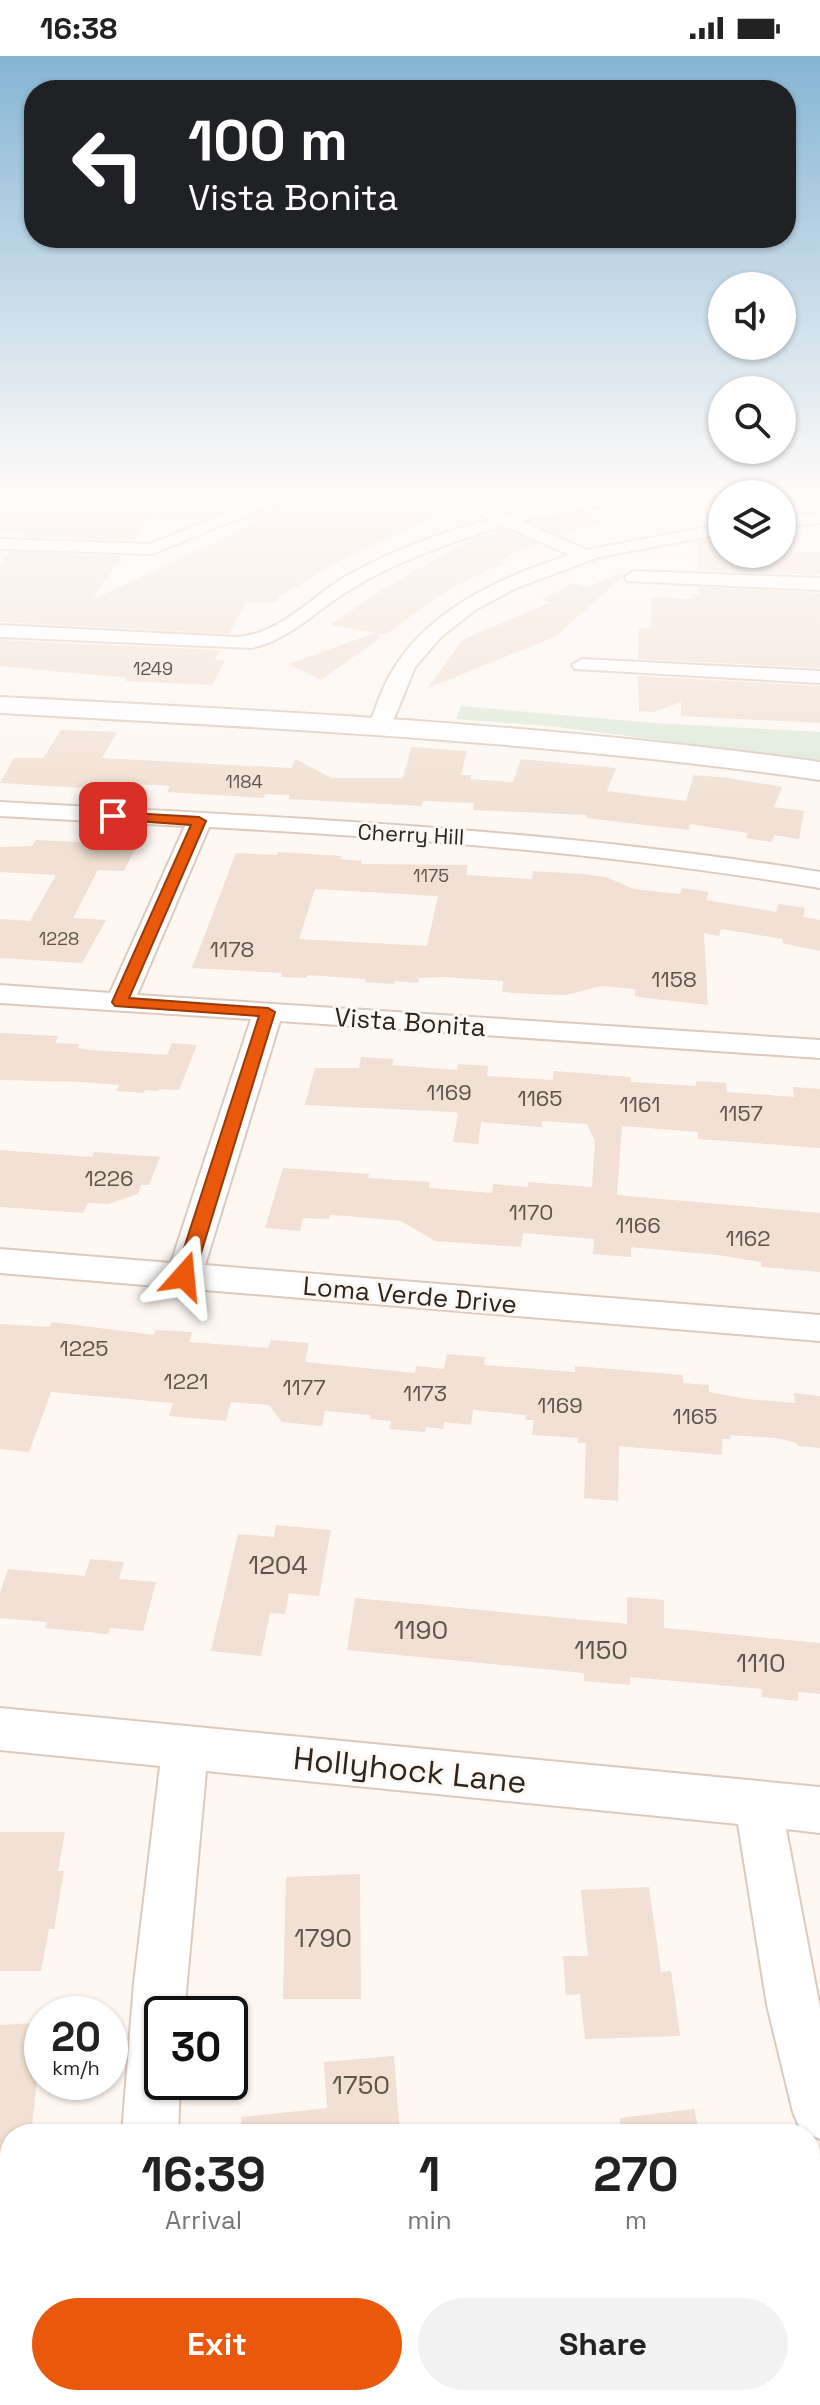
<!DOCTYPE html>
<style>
body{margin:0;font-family:"Space Grotesk",sans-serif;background:#f2f2f2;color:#222;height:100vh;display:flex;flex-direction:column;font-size:30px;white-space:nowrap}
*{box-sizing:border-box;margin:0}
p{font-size:26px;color:#767676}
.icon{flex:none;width:44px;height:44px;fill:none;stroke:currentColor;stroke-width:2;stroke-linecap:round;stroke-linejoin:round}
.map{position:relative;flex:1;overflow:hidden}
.panel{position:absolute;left:0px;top:2068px;width:820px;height:282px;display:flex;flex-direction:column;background:#fff;border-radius:32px 32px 0 0;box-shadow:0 2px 6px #0004}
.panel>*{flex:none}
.guide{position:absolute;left:24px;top:24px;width:772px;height:168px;border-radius:32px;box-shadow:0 2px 6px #0004;background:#202124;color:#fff;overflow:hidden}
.buttons{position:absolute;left:708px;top:216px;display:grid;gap:16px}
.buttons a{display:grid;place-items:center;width:88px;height:88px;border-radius:50%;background:#fff;box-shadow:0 2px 6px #0004;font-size:40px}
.speed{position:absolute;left:24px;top:1940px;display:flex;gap:16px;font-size:40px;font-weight:700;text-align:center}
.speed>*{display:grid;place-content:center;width:104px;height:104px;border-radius:50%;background:#fff;box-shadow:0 2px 6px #0004;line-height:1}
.speed small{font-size:20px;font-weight:400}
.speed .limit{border:4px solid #111;border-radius:12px;background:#fff;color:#111}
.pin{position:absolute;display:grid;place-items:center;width:68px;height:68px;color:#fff;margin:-34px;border-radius:16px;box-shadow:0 4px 12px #0006}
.me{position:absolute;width:88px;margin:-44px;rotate:18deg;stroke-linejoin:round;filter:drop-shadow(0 0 6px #0008)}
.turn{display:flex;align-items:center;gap:28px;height:168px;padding:0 32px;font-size:36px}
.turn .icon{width:104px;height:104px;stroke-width:2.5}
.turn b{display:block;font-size:56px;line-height:68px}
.eta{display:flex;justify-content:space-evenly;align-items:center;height:136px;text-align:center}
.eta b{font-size:48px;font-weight:700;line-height:56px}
.action{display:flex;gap:16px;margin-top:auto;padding:16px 32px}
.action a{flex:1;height:92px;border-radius:48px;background:#ea580c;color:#fff;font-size:32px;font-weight:700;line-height:92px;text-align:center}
.action a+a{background:#f2f2f2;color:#222}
.status{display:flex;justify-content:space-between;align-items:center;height:56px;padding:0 40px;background:#fff;direction:ltr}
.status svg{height:22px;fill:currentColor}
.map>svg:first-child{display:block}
.green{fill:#ddead8}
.building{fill:#f1e0d3;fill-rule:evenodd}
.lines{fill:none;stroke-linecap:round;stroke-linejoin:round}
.minor-casing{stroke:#dbcbbe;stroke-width:4}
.major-casing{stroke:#dbcbbe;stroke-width:4}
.minor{fill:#fff;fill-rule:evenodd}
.major{fill:#fff;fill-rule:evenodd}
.route{fill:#ea580c;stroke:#983908;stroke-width:2}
.labels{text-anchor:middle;stroke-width:6;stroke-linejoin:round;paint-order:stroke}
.far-number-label{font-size:18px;fill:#5c544d}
.far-street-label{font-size:22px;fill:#2b2520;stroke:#fef7f2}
.number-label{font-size:22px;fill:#5c544d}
.street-label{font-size:26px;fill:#2b2520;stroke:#fef7f2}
.near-number-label{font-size:26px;fill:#5c544d}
.near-street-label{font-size:32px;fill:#2b2520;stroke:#fef7f2}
</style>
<div class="status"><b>16:38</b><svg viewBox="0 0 49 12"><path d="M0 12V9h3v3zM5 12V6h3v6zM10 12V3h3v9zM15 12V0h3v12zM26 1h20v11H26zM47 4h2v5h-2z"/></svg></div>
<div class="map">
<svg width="820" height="2349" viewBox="0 0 820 2349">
<rect width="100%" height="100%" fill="#fef7f2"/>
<path class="green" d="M 461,650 L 654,667 L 820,676 L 820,705 L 558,671 L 456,663 Z"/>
<path class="building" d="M 13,437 L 236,437 L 255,443 L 205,463 L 149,461 L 133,484 L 23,481 L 27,476 L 0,475 L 0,451 Z
M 304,437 L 433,437 L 456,450 L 340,505 L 280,540 L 276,547 L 246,546 L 229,578 L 0,566 L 0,509 L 11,496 L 122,500 L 92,544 L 260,465 L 242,464 Z
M 465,437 L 554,437 L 565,443 L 507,456 L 480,443 L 477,439 Z
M 585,456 L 601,466 L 562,480 L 532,466 Z
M 504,473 L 538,488 L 507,499 L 510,501 L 498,505 L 503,507 L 446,535 L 385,579 L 378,577 L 380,582 L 321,624 L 288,608 L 375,577 L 330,569 L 382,534 L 467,485 Z
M 722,481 L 722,498 L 820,496 L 820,519 L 698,514 L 697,486 Z
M 621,517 L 622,521 L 555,581 L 428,632 L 462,584 L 551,546 L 541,544 L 573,527 L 587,531 Z
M 699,531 L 820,537 L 820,612 L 638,603 L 639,573 L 651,571 L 651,541 L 693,543 L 692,538 L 699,538 Z
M 0,584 L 220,594 L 215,604 L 225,604 L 212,629 L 125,625 L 127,622 L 0,610 Z
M 638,620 L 820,630 L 820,667 L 681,660 L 681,646 L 654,656 L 639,655 Z
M 61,674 L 117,676 L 102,702 L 291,712 L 295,703 L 332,722 L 403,722 L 411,691 L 467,695 L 461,719 L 471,719 L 470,723 L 513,726 L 521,703 L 616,712 L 607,735 L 686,745 L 694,719 L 729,722 L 782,731 L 774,751 L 804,755 L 799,783 L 774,779 L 772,786 L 746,782 L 748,777 L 690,768 L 689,774 L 586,762 L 587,759 L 473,754 L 474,747 L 423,745 L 422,750 L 289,743 L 289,739 L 265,738 L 264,742 L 167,736 L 170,730 L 120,727 L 116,734 L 0,727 L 14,702 L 43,702 Z
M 36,784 L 137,789 L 124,815 L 98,814 L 73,862 L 106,864 L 82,907 L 0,902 L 0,863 L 30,865 L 56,819 L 0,816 L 0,791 L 32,790 Z
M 278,796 L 341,800 L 340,803 L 362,805 L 361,808 L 468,809 L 466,819 L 532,823 L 533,815 L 581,818 L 606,821 L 634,833 L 680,838 L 682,832 L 709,836 L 706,844 L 776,856 L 779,848 L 805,852 L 803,861 L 820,864 L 820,895 L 782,887 L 783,883 L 734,875 L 721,873 L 719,880 L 704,877 L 708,949 L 646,942 L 635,940 L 635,933 L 602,930 L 565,939 L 532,938 L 502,936 L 503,925 L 444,921 L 419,922 L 418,927 L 395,925 L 394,928 L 365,926 L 366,923 L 308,919 L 306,922 L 281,921 L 282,917 L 192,912 L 236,797 L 277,799 ZM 315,833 L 438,840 L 427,890 L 299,883 Z
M 0,977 L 58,980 L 55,987 L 79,988 L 78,992 L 90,994 L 167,999 L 172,987 L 197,989 L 179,1034 L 159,1033 L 158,1035 L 145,1034 L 144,1037 L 116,1035 L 119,1029 L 83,1026 L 0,1024 Z
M 361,1001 L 394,1003 L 392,1009 L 457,1014 L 458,1008 L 488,1010 L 487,1020 L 553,1024 L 554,1015 L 631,1021 L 631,1026 L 696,1030 L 696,1025 L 726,1027 L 727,1036 L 794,1041 L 793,1031 L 820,1033 L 820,1092 L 698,1083 L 698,1076 L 622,1070 L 617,1139 L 820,1157 L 820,1216 L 761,1211 L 761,1206 L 718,1199 L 631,1191 L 631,1201 L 593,1198 L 594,1183 L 523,1177 L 521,1191 L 435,1185 L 401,1165 L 349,1160 L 330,1159 L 329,1163 L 303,1162 L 300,1175 L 265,1172 L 283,1112 L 369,1118 L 368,1122 L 429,1126 L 429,1132 L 492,1137 L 493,1128 L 528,1131 L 528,1126 L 592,1131 L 595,1085 L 587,1068 L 542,1065 L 542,1071 L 481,1066 L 478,1088 L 453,1086 L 458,1058 L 455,1056 L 305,1049 L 315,1012 L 359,1012 Z
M 0,1094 L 92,1101 L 94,1096 L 160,1101 L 149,1129 L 141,1129 L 138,1138 L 108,1148 L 88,1147 L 83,1157 L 0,1151 Z
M 52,1266 L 154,1279 L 156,1274 L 192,1276 L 189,1286 L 268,1292 L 271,1284 L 309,1287 L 305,1306 L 415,1317 L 416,1310 L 444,1313 L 447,1298 L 485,1301 L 484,1309 L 575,1316 L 575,1310 L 683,1319 L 683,1327 L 709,1329 L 709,1336 L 746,1343 L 795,1347 L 794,1337 L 820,1340 L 820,1392 L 798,1390 L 797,1387 L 777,1382 L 730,1379 L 731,1383 L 722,1383 L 722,1399 L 619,1390 L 618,1445 L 584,1442 L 586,1387 L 578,1387 L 578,1382 L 532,1379 L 534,1364 L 525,1364 L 526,1359 L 473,1354 L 471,1369 L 444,1366 L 443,1373 L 426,1371 L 425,1376 L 389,1373 L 391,1365 L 370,1363 L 371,1359 L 325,1355 L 322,1370 L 282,1366 L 269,1349 L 231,1346 L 226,1365 L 169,1360 L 173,1347 L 51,1336 L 29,1396 L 0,1393 L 0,1268 L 50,1271 Z
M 276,1469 L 331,1474 L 319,1540 L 289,1537 L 285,1558 L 270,1557 L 261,1600 L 211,1595 L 238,1478 L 274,1481 Z
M 90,1503 L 124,1506 L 119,1523 L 156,1526 L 143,1575 L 110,1572 L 108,1578 L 45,1572 L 47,1566 L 0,1562 L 0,1537 L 8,1513 L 85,1520 Z
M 627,1541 L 664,1544 L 664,1572 L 820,1587 L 820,1638 L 798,1636 L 798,1645 L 762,1641 L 762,1633 L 630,1621 L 630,1629 L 584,1625 L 584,1617 L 347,1594 L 355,1542 L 627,1568 Z
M 0,1776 L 65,1776 L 58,1815 L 64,1815 L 54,1873 L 49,1873 L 41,1915 L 0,1915 Z
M 360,1818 L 361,1943 L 283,1943 L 286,1821 Z
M 649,1831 L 661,1916 L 671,1915 L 680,1980 L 585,1983 L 580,1938 L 566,1939 L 563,1900 L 588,1900 L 581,1834 Z
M 34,1967 L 29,2013 L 38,2013 L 32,2070 L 22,2070 L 21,2078 L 10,2078 L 10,2120 L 0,2120 L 0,1969 Z
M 394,2000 L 400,2078 L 242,2078 L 241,2061 L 327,2052 L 324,2006 Z
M 694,2053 L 700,2078 L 621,2078 L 620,2062 Z"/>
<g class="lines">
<defs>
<path id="minor" d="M 278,437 L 301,437 L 152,498 L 0,493 L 0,483 L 150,488 Z
M 436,437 L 458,437 L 507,459 L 609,437 L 649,437 L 641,442 L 522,465 L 587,494 L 722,468 L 722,478 L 599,501 L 514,533 L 475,554 L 441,581 L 415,611 L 391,670 L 380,677 L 369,670 C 376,651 382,631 393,614 C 430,552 504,520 570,499 L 504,470 L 493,473 C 444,489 395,506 351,533 C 316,554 293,582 252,592 L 0,581 L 0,569 L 237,581 C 282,578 312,539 350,518 C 394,494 441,477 490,463 Z
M 820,457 L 820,467 L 782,471 L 782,461 Z
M 634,515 L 820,522 L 820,534 L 627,525 L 625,521 Z
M 582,603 L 820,615 L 820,627 L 575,613 L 572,609 Z
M 0,746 C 275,761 548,772 820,816 L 820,832 C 617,798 414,782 209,771 L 137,939 L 820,984 L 820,1002 L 280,965 L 205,1209 L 820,1259 L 820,1285 L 0,1217 L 0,1193 L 171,1207 L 251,963 L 0,947 L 0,929 L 110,937 L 185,770 L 0,760 Z
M 0,1652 L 820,1731 L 820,1777 L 786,1773 L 820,1952 L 820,2083 L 801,2075 L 793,2056 L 767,1949 L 738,1768 L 206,1715 L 184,1958 L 162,1958 L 162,2026 L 180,2026 L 178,2078 L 122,2078 L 134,1927 L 160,1710 L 0,1694 Z
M 117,2340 L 179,2340 L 179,2349 L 117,2349 Z"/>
<path id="major" d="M 0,641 C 274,655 548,668 820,706 L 820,724 C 548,685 274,672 0,657 Z"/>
</defs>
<use href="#minor" class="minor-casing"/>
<use href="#major" class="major-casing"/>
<use href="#minor" class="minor"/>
<use href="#major" class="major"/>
</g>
<linearGradient id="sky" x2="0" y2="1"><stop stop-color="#85b5d4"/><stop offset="0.57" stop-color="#fffbf9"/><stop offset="1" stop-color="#fffbf9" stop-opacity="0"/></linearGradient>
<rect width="820" height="766" fill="url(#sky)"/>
<path class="route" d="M 113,756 L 199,761 L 206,765 L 129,942 L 268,952 L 275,956 L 194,1220 L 184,1227 L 175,1220 L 259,960 L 115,950 L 112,946 L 191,769 L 109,763 L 109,757 Z"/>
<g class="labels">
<g class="far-number-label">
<text x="153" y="619">1249</text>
<text x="244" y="732">1184</text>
<text x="431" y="826">1175</text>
<text x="59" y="889">1228</text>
</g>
<g class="far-street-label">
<text transform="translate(411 778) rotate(3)" y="8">Cherry Hill</text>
</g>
<g class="number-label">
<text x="232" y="901">1178</text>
<text x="674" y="931">1158</text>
<text x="449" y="1044">1169</text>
<text x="540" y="1050">1165</text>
<text x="640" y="1056">1161</text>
<text x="741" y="1065">1157</text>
<text x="109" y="1130">1226</text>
<text x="531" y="1164">1170</text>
<text x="638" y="1177">1166</text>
<text x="748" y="1190">1162</text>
<text x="84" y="1300">1225</text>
<text x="186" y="1333">1221</text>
<text x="304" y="1339">1177</text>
<text x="425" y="1345">1173</text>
<text x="560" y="1357">1169</text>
<text x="695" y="1368">1165</text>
</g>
<g class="street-label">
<text transform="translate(410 966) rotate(4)" y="9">Vista Bonita</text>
<text transform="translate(410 1239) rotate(5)" y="9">Loma Verde Drive</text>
</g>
<g class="near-number-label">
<text x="278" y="1518">1204</text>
<text x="421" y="1583">1190</text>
<text x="601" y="1603">1150</text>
<text x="761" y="1616">1110</text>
<text x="323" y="1891">1790</text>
<text x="361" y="2038">1750</text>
</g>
<g class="near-street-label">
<text transform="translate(410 1714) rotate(6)" y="11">Hollyhock Lane</text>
</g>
</g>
</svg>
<div class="buttons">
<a><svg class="icon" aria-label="sound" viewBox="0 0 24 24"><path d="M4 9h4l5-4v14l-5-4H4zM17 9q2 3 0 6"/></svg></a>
<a><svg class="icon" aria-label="search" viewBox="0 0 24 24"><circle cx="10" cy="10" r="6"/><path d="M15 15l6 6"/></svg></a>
<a><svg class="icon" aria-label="layers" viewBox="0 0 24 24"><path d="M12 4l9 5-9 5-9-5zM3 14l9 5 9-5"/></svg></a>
</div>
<div class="speed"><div>20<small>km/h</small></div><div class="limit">30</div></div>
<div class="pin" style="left:113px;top:760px;background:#d93025"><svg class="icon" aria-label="arrive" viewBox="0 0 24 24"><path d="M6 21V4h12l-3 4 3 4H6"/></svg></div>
<svg class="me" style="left:184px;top:1220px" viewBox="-20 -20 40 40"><path d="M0-17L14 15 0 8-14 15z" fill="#ea580c" stroke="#fff" stroke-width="4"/></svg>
<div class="guide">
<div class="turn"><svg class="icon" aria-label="left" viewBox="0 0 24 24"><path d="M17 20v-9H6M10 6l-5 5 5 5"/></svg><div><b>100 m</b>Vista Bonita</div></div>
</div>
<section class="panel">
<div class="eta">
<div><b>16:39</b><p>Arrival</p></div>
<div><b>1</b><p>min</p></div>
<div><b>270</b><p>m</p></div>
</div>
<div class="action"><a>Exit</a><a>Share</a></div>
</section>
</div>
